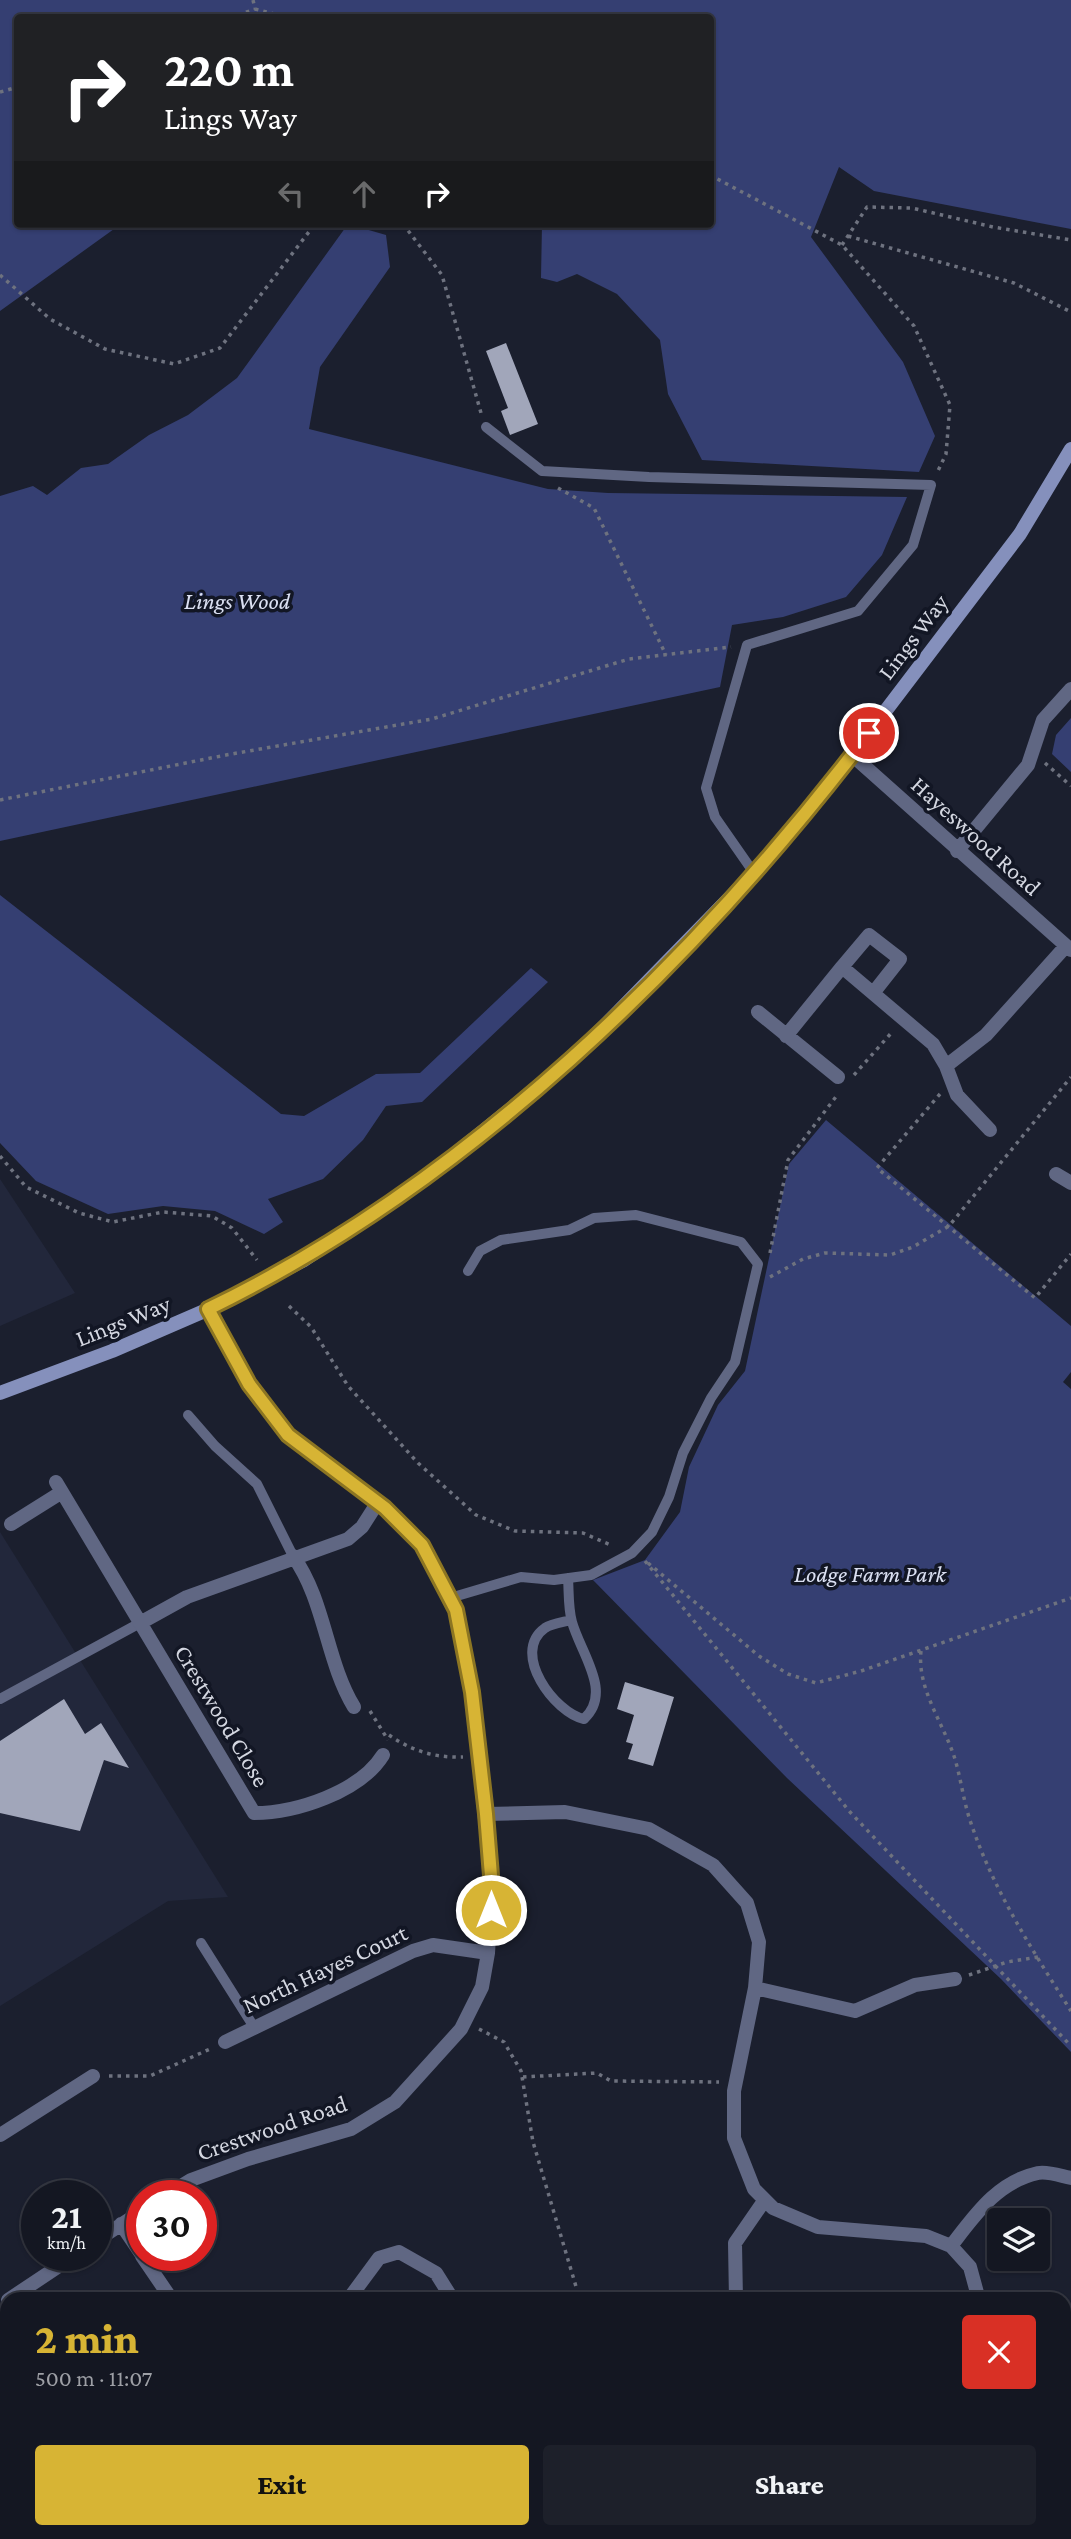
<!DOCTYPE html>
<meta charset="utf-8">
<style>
body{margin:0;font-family:"Crimson Pro",serif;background:#1d202a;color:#f1f3f6;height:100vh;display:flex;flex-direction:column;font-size:26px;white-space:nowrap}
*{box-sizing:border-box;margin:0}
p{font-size:23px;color:#9d9fa5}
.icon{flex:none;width:38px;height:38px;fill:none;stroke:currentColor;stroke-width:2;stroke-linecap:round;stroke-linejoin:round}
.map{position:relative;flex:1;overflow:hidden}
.details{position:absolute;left:0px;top:2292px;width:1071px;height:247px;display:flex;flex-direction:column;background:#141722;border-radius:21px 21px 0 0;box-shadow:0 2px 5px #0004,0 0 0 2px #333640}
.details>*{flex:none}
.top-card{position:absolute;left:14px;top:14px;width:700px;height:214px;border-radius:7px;box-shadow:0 2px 5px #0004,0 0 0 2px #333640;background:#202124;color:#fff;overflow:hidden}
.buttons{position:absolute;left:987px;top:2208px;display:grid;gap:14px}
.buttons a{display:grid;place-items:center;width:63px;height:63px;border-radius:7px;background:#141722;box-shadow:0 2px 5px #0004,0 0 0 2px #333640;font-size:35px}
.speed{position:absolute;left:21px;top:2180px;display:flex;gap:14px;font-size:35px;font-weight:700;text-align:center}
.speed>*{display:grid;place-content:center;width:91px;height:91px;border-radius:50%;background:#141722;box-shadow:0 2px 5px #0004,0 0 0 2px #333640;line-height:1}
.speed small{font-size:18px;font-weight:400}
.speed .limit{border:10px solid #d22;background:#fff;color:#111}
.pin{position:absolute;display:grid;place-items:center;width:60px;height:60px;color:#fff;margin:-30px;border:4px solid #fff;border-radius:50%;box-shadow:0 2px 7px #0007}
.me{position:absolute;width:77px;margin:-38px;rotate:0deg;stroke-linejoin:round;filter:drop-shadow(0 0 5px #0008)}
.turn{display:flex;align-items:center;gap:24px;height:147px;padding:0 35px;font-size:32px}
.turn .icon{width:91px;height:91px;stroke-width:2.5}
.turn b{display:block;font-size:49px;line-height:60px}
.lanes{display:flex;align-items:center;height:66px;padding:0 35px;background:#0003;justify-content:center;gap:35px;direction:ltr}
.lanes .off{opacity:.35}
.round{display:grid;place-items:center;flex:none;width:74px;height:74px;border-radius:7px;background:#1d202a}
.summary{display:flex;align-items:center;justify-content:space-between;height:119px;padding:0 35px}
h1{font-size:42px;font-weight:800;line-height:52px;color:#d7b434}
.action{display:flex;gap:14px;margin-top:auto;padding:14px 35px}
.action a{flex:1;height:80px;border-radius:7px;background:#d7b434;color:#111;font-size:28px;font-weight:800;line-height:80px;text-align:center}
.action a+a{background:#1d202a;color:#f1f3f6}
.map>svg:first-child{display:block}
.built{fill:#22273b}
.green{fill:#353f72}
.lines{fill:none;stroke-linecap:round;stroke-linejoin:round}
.stream{stroke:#060035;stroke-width:6}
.building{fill:#a1a6ba}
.path{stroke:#6e727f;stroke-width:3.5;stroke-dasharray:3.5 5;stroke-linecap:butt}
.lane{stroke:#606783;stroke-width:10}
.street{stroke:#606783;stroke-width:14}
.secondary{stroke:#8590bc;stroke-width:14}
.route-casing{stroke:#8c7522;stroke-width:18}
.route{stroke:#d7b434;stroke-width:12}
.labels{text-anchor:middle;stroke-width:7;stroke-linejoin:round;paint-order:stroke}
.park-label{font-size:24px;font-style:italic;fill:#dbe0f2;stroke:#121624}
.street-label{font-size:24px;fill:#d4d7e1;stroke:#121624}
</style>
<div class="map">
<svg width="1071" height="2539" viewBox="0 0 1071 2539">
<rect width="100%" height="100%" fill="#1b1f2e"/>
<path class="built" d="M 0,1179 L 75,1293 L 0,1326 Z
M 0,1532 L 228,1897 L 168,1901 L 0,2006 Z"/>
<path class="green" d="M 0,0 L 1071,0 L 1071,229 L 874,191 L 839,167 L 811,237 L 903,362 L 935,436 L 919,472 L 702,460 L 668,394 L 660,340 L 617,294 L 577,274 L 557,282 L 541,278 L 542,224 L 710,224 L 710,18 L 18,18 L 18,224 L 121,224 L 0,311 Z
M 348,224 L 386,235 L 390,267 L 320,367 L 309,429 L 548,489 L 608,493 L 907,497 L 882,555 L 846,597 L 783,617 L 732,625 L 720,687 L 0,841 L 0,496 L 33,486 L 47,495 L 81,468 L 108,464 L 149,435 L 188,415 L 237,378 Z
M 1071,718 L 1071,772 L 1052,754 L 1056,735 Z
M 0,895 L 281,1114 L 304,1116 L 376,1074 L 420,1073 L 531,968 L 548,982 L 422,1102 L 386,1106 L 363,1140 L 323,1179 L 268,1199 L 283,1222 L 264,1234 L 215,1211 L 163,1206 L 108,1214 L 36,1181 L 0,1143 Z
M 826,1120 L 1071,1326 L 1071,1372 L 1063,1382 L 1071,1389 L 1071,2052 L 1001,1979 L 787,1778 L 593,1580 L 645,1560 L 680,1512 L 689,1467 L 718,1405 L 745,1371 L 789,1164 Z
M 1071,2359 L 1071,2494 L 1064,2502 L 1064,2363 Z
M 128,2532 L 1038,2532 L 1033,2539 L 115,2539 Z"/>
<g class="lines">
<path class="stream" d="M 1064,2484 L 1071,2482
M 752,2539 L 795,2532"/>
</g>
<path class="building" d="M 506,343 L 538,424 L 510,435 L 501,411 L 508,408 L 486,351 Z
M 625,1682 L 674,1697 L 653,1766 L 628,1759 L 633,1744 L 626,1742 L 634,1715 L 617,1709 Z
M 64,1699 L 85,1734 L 101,1723 L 129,1768 L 104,1760 L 80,1831 L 0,1813 L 0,1741 Z"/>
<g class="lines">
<path class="path" d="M 253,0 L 255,9
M 255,9 L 290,18
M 230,18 L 255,9
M 0,92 L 18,87
M 710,175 L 842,245 L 914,326 L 950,405 L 946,454 L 937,473
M 403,224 L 442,275 L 481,413
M 848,236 L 1014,283 L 1071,312
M 842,245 L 867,207 L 912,208 L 993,227 L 1071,240
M 0,275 L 50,319 L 105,349 L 174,364 L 220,348 L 315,224
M 558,488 L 594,508 L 666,655
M 1045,763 L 1071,786
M 0,800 L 226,755 L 432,719 L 629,659 L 731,647
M 854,1075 L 893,1031
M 940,1094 L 877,1168 L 1035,1298 L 1071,1254
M 0,1156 L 26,1187 L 79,1213 L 113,1222 L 163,1212 L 212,1216 L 232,1228 L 257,1260
M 770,1253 L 788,1160 L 838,1094
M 770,1277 L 803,1259 L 825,1253 L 890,1255 L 913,1247 L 949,1226 L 1071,1077
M 289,1306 L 311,1327 L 348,1386 L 418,1463 L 476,1515 L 515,1531 L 583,1533 L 613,1546
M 645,1561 L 850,1812 L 1071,2046
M 648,1563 L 759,1656 L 788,1674 L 816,1683 L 861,1671 L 1071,1598
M 921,1651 C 917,1687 941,1720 953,1753 C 961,1776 963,1802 972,1826 C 994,1891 1034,1953 1071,2011
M 370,1711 L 388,1740
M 389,1735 C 412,1751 435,1758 463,1757
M 969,1975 L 1007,1962 L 1038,1957
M 479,2029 L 504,2042 L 521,2071 L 533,2142 L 580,2300
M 109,2076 L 150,2076 L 210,2049
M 523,2077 L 597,2073 L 611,2081 L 719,2082
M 1064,2382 L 1071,2379
M 115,2539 L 128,2532
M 718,2539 L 719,2532"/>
<path class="lane" d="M 486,427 L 542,471 L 649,477 L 931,485 L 913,545 L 858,611 L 747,645 L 706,788 L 715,817 L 754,873
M 188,1415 L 215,1446 L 257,1484 L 293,1556
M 568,1578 C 569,1592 568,1608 572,1622 C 581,1654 613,1692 584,1719 C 555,1713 510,1653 545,1628 C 551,1624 564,1622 571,1620
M 450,1598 L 521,1577 L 554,1580 L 591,1575 L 632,1553 L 652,1532 L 669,1497 L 683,1453 L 711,1398 L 735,1362 L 758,1264 L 741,1242 L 636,1215 L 594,1218 L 569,1230 L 501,1240 L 480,1251 L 468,1271
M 0,1699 L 140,1623
M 201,1943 L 254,2027"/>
<path class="street" d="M 852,755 L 1071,950
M 957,851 L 1028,765 L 1043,720 L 1071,689
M 842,967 L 869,935 L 900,959 L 874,992
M 758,1012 L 838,1077
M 786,1036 L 842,967 L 933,1044 L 946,1066 L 986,1035 L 1066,946
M 946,1066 L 957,1095 L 990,1130
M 1056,1174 L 1071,1183
M 56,1482 L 254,1813 C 296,1813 360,1792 383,1755
M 11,1524 L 62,1492
M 293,1556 C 325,1600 326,1661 354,1707
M 140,1623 L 187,1597 L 348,1539 L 362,1527 L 378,1502
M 486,1814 L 565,1812 L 649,1829 L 713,1865 L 747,1903 L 759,1942 L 755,1988 L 734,2091 L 734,2138 L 754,2189 L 773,2208 L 818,2227 L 926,2236 L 951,2246 L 970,2267 L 979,2300
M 755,1988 L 855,2011 L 915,1985 L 955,1979
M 225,2042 L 413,1951 L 433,1945 L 488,1953
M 0,2135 L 93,2076
M 165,2196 L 191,2180 L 248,2159 L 351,2129 L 395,2102 L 461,2029 L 482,1987 L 488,1953 L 492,1888 L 472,1692 L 456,1610 L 422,1545 L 385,1508 L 288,1435 L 249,1384 L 209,1309
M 121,2224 L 142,2255
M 96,2241 L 142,2211
M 951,2246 C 975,2215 997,2182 1038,2173 C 1048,2171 1061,2176 1071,2178
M 142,2256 L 172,2300
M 8,2300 L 74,2256
M 348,2300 L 379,2258 L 399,2252 L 436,2273 L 453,2300
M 736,2300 L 735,2243 L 764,2201
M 0,2494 L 7,2489"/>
<path class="secondary" d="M 0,1393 L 112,1351 L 209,1309 L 304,1260 L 420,1182 L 570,1061 L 754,873 L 852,755 L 1020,534 L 1071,449
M 1064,2529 L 1071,2521"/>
</g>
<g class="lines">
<defs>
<path id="route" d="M 491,1910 L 492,1888 L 486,1814 L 472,1692 L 456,1610 L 422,1545 L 385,1508 L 288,1435 L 249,1384 L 208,1309 C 468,1183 695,961 869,733"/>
</defs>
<use href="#route" class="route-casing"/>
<use href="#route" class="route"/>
</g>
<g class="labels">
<g class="park-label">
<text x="237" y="609">Lings Wood</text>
<text x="870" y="1582">Lodge Farm Park</text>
</g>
<g class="street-label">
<text transform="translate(913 637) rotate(-53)" y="8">Lings Way</text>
<text transform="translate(976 836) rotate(42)" y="8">Hayeswood Road</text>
<text transform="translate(123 1321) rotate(-22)" y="8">Lings Way</text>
<text transform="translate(222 1716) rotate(59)" y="8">Crestwood Close</text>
<text transform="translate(325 1969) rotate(-25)" y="8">North Hayes Court</text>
<text transform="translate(272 2128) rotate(-19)" y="8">Crestwood Road</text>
</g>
</g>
</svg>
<div class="buttons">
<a><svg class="icon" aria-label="layers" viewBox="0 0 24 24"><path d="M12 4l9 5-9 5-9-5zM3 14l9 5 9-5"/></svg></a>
</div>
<div class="speed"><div>21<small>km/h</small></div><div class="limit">30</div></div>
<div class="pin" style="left:869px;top:733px;background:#d93025"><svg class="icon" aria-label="arrive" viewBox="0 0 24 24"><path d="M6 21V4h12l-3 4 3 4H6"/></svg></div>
<svg class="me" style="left:491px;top:1910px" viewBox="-20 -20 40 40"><circle r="17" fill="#d7b434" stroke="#fff" stroke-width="3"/><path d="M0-11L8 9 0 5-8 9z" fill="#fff"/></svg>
<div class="top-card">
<div class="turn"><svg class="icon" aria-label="right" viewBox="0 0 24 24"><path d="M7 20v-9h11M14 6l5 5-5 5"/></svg><div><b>220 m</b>Lings Way</div></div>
<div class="lanes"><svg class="icon off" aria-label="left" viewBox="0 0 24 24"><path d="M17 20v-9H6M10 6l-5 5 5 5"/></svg><svg class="icon off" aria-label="ahead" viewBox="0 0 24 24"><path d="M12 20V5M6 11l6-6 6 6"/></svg><svg class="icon" aria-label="right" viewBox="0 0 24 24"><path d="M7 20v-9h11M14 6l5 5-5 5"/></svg></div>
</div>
<section class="details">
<div class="summary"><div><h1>2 min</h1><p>500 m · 11:07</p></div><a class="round" style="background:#d93025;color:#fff"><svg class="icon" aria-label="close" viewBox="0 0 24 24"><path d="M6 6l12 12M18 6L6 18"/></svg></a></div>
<div class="action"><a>Exit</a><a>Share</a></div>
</section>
</div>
